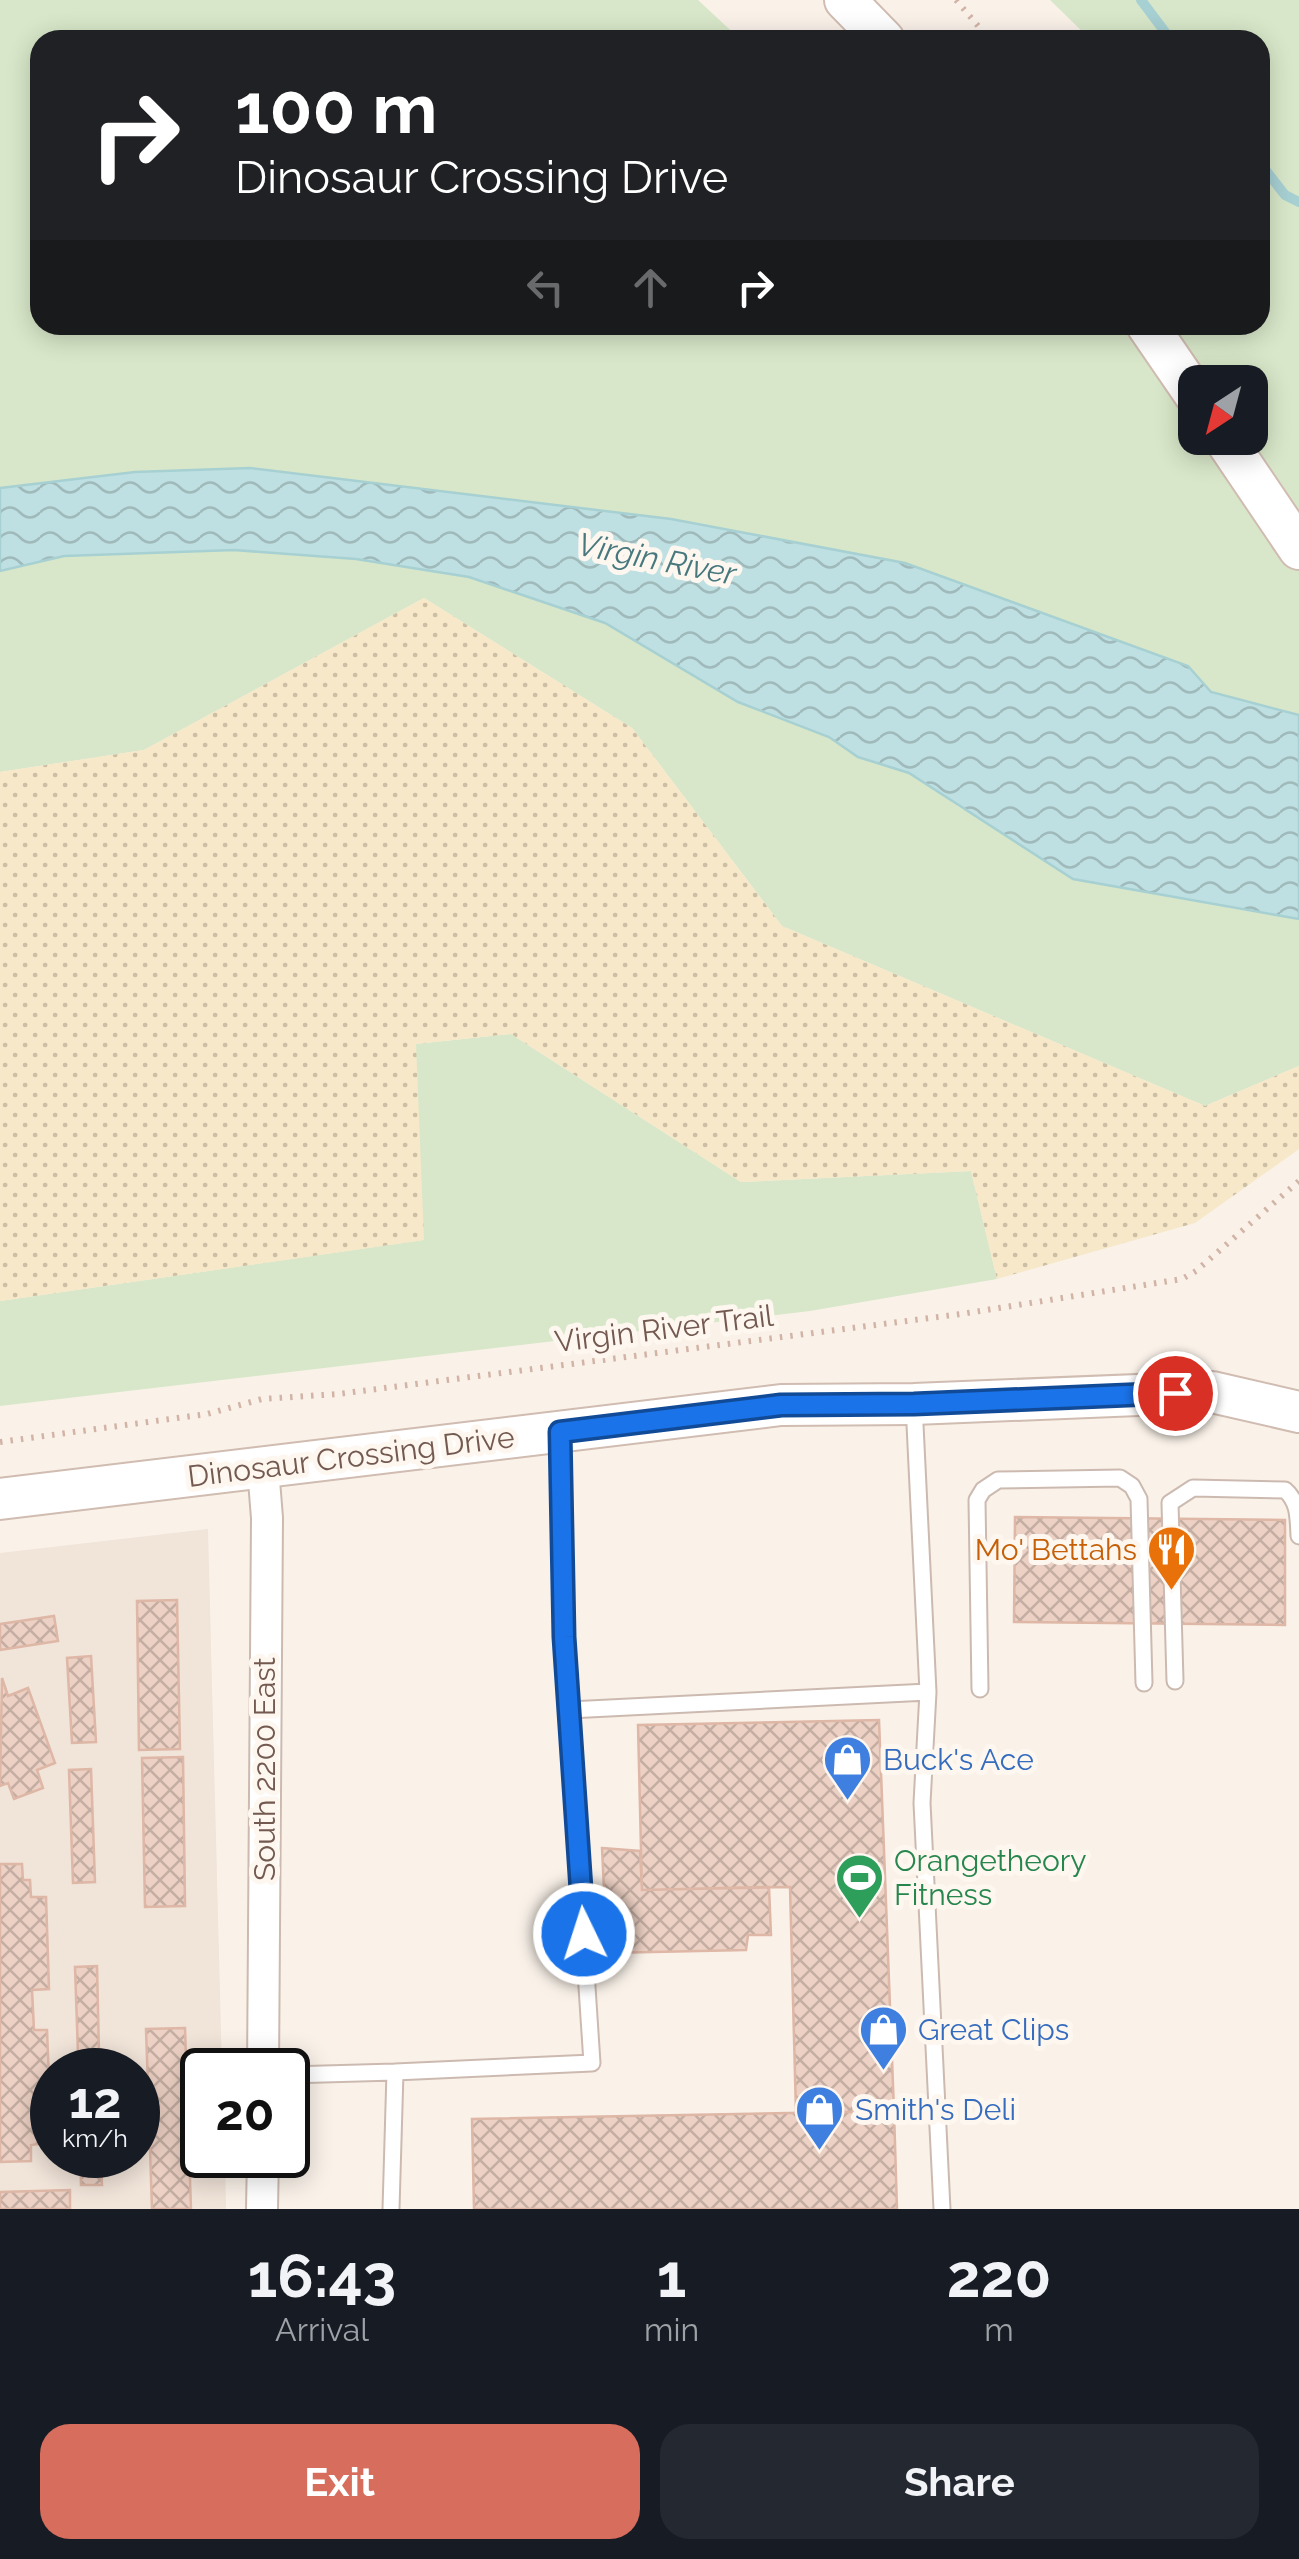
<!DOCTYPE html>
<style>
body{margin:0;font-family:Raleway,sans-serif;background:#242831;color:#f1f3f6;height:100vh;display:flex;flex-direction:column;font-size:38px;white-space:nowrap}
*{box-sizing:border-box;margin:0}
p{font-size:32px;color:#9ea1a6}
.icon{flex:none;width:55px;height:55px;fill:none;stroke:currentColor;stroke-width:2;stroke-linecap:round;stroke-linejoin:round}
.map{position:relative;height:2209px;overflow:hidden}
.panel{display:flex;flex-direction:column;background:#171b24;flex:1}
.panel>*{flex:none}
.banner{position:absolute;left:30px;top:30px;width:1240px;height:305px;border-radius:30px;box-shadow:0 5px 25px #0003;background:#202124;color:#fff;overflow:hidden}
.needle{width:65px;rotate:216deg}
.fabs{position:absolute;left:1178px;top:365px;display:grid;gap:20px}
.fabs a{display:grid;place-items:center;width:90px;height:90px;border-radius:20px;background:#171b24;box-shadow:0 5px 25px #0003;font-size:50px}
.speed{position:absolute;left:30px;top:2048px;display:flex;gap:20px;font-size:50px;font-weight:700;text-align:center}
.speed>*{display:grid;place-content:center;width:130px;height:130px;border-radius:50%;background:#171b24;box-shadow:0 5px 25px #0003;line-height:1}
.speed small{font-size:25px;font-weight:400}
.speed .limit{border:5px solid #111;border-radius:15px;background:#fff;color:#111}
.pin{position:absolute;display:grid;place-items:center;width:85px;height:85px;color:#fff;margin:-42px;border:5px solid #fff;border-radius:50%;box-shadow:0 2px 10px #0007}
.me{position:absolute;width:110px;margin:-55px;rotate:356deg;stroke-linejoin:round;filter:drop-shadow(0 0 8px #0008)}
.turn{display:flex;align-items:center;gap:35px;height:210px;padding:0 40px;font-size:45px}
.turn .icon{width:130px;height:130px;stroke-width:2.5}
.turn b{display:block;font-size:70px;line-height:85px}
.lanes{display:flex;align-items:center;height:95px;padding:0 40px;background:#0003;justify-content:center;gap:50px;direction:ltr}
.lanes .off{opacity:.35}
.eta{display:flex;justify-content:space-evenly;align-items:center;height:170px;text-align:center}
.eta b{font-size:60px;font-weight:700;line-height:70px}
.cta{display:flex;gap:20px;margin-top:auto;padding:20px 40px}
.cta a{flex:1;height:115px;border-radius:30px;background:#d76d5c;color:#fff;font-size:40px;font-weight:700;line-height:115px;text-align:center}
.cta a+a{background:#242831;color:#f1f3f6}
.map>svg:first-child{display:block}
.residential{fill:#f1e4d9;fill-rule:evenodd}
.green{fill:#d8e7c9;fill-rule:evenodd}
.sand{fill:url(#sand-dots)}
.water{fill:url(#water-waves);stroke:#a7d0d3;stroke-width:2.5}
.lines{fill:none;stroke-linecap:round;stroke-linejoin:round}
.stream{stroke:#a7d0d3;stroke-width:10}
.building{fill:url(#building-cross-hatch);stroke:#deb7a6;stroke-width:2.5}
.lane-casing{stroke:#ccbab0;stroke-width:19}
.street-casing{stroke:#ccbab0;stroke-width:34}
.secondary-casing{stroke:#d0bcb1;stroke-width:44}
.path{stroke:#d2b4a7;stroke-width:6;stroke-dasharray:2.5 8;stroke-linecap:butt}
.lane{stroke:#fff;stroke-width:15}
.street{stroke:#fff;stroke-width:30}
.secondary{stroke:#fff;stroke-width:40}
.route-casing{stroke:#114b97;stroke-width:25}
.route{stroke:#1a73e8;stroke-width:18}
.labels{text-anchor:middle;stroke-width:10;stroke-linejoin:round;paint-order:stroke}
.street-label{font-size:30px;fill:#73594f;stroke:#fdf7f0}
.food-label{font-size:30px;fill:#c56008;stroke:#fdf7f0;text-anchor:end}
.shop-label{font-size:30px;fill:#366cbe;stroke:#fdf7f0;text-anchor:start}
.leisure-label{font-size:30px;fill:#27864d;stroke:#fdf7f0;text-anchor:start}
.water-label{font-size:32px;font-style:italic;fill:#47787d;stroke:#fdf7f0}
</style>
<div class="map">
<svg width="1299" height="2209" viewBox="0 0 1299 2209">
<defs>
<pattern id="sand-dots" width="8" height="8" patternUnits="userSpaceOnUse" patternTransform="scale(2.5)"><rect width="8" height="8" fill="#f6e8c8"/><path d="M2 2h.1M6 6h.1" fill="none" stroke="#ccbfa5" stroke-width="1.8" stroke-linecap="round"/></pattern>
<pattern id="water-waves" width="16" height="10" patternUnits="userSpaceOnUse" patternTransform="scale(2.5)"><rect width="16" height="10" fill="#bfe0e2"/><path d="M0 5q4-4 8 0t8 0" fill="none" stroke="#a0b9ba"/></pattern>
<pattern id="building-cross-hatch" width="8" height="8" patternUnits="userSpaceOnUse" patternTransform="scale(2.5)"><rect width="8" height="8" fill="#edd1c4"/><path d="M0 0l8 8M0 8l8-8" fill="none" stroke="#c4ada2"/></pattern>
</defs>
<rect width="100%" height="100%" fill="#faf2e9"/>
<path class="residential" d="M 208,1529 L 222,2070 L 202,2070 L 202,2155 L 225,2155 L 226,2209 L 0,2209 L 0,1553 ZM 52,2070 L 138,2070 L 138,2155 L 52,2155 Z"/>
<path class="green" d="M 0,0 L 698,0 L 741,40 L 40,40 L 40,325 L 1260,325 L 1260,40 L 1091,40 L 1050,0 L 1299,0 L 1299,715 L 1211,692 L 1188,666 L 1104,637 L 135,472 L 0,488 ZM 1195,382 L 1250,382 L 1250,438 L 1195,438 Z
M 234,550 L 356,559 L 469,577 L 605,623 L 738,702 L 829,737 L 858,757 L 909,773 L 962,809 L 1230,908 L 1299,919 L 1299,1066 L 1205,1106 L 782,926 L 632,728 L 424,598 L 144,750 L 0,772 L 0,571 L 64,556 Z
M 511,1034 L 741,1182 L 971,1171 L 997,1279 L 810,1311 L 0,1406 L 0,1301 L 423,1240 L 415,1044 Z"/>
<path class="sand" d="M 424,598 L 632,728 L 782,926 L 1205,1106 L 1299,1066 L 1299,1149 L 1195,1223 L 997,1279 L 971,1171 L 741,1182 L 511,1034 L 416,1044 L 424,1240 L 0,1301 L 0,772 L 144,750 Z"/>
<path class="water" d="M 250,468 L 671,519 L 905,563 L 1188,666 L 1211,692 L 1299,715 L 1299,919 L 1073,879 L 909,773 L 858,757 L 829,737 L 738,702 L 605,623 L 469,577 L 356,559 L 234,550 L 64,556 L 0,571 L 0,488 L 135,472 Z"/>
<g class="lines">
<path class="stream" d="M 1141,0 L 1171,40
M 1260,163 L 1285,195 L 1299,202"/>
</g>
<path class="building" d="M 1015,1517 L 1285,1520 L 1285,1625 L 1014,1622 Z
M 177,1600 L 180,1749 L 139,1750 L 137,1601 Z
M 54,1616 L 58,1641 L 0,1650 L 0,1624 Z
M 91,1656 L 96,1742 L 72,1743 L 67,1658 Z
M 2,1678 L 8,1696 L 28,1688 L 55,1763 L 37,1770 L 43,1788 L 14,1799 L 8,1783 L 0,1786 Z
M 879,1720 L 894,2111 L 796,2113 L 790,1887 L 642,1890 L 638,1725 Z
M 183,1757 L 185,1906 L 145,1907 L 142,1758 Z
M 91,1769 L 95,1882 L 73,1883 L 69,1770 Z
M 602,1848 L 640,1851 L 642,1890 L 769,1887 L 771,1935 L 748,1935 L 746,1950 L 607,1953 Z
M 0,1864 L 22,1864 L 23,1880 L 30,1880 L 31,1897 L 46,1897 L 49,1989 L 32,1990 L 34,2030 L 47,2030 L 51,2127 L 37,2128 L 39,2144 L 31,2145 L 31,2161 L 0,2162 Z
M 97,1966 L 99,2053 L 78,2054 L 75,1967 Z
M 185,2028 L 191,2209 L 152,2209 L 146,2029 Z
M 894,2111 L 897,2209 L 474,2209 L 472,2119 Z
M 80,2155 L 101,2155 L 102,2185 L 81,2185 Z
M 70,2190 L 70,2209 L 0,2209 L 0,2192 Z"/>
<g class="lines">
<defs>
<path id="lane" d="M 914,1404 L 928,1692 L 922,1803 L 942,2209
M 1175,1681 L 1170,1503 L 1193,1488 L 1285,1490 C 1299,1502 1298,1518 1299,1536
M 980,1689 L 977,1500 L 983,1490 L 998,1480 L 1120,1478 L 1132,1486 L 1139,1499 L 1144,1683
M 569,1710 L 928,1692
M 395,2072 L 592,2063 L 564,1637 L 560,1435
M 288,2075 L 395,2072 L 391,2209"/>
<path id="street" d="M 263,2070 L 267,1518 L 263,1468
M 262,2209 L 263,2155"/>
<path id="secondary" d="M 845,0 L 884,40
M 1147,325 L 1195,395
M 1224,438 L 1299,549
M 0,1499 L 781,1405 L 914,1404 L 1212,1392 L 1299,1412"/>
</defs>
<use href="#lane" class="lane-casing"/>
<use href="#street" class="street-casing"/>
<use href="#secondary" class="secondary-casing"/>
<path class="path" d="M 956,0 L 990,40
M 0,1442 L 207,1414 L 262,1399 L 338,1394 L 961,1314 L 1182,1279 L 1196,1271 L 1299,1181"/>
<use href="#lane" class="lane"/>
<use href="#street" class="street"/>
<use href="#secondary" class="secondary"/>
</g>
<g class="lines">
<defs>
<path id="route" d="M 584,1934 L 564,1637 L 560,1432 L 781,1405 L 914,1404 L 1175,1393"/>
</defs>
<use href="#route" class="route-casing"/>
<use href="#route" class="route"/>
</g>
<defs>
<symbol id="restaurant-pin" viewBox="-11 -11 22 30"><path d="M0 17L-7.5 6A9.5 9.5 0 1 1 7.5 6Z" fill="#e8710a" stroke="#fdf7f0"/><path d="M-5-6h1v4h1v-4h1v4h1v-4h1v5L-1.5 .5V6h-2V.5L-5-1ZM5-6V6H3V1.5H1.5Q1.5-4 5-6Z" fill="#fff"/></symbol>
<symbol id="shop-pin" viewBox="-11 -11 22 30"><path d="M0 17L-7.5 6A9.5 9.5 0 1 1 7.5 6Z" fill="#3f7fe0" stroke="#fdf7f0"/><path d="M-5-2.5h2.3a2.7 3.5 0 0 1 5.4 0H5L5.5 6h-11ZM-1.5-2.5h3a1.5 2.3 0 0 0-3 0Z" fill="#fff"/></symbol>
<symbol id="stadium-pin" viewBox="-11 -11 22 30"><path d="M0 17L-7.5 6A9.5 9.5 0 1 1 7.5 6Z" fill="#2e9e5b" stroke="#fdf7f0"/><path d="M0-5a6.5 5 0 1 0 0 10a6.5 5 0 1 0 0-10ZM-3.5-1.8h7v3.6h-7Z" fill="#fff"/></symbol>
</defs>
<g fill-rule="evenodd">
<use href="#restaurant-pin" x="1144" y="1522" width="55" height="75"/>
<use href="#shop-pin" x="820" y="1732" width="55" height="75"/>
<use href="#stadium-pin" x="832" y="1850" width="55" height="75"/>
<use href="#shop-pin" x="856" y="2002" width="55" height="75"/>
<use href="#shop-pin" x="792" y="2082" width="55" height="75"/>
</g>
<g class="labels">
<g class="street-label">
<text transform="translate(664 1329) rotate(-7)" y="10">Virgin River Trail</text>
<text transform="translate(351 1457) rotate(-7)" y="10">Dinosaur Crossing Drive</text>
<text transform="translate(265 1769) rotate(-90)" y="10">South 2200 East</text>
</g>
<g class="food-label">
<text x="1137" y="1560">Mo' Bettahs</text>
</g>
<g class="shop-label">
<text x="883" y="1770">Buck's Ace</text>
<text x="918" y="2040">Great Clips</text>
<text x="855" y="2120">Smith's Deli</text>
</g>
<g class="leisure-label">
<text x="894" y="1871">Orangetheory<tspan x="894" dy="34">Fitness</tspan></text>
</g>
<g class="water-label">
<text transform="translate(657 559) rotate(11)" y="11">Virgin River</text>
</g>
</g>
</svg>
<div class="fabs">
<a><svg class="needle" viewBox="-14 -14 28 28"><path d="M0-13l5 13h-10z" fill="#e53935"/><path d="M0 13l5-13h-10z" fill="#9ea1a6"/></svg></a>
</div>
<div class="speed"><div>12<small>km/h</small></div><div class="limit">20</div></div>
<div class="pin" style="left:1175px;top:1393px;background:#d93025"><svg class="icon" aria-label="arrive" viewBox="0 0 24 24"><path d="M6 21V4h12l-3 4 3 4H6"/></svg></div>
<svg class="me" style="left:584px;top:1934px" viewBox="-20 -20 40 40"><circle r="17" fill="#1a73e8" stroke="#fff" stroke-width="3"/><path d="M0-11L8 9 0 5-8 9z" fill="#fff"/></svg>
<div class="banner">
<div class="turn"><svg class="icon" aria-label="right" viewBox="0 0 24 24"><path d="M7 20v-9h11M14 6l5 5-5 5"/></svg><div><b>100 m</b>Dinosaur Crossing Drive</div></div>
<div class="lanes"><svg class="icon off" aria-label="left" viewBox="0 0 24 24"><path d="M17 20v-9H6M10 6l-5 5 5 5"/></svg><svg class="icon off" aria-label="ahead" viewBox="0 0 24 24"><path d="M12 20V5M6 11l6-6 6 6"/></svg><svg class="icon" aria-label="right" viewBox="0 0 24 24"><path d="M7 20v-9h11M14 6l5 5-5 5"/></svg></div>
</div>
</div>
<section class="panel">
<div class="eta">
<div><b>16:43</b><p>Arrival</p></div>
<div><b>1</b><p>min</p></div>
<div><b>220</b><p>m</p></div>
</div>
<div class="cta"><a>Exit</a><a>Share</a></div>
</section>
